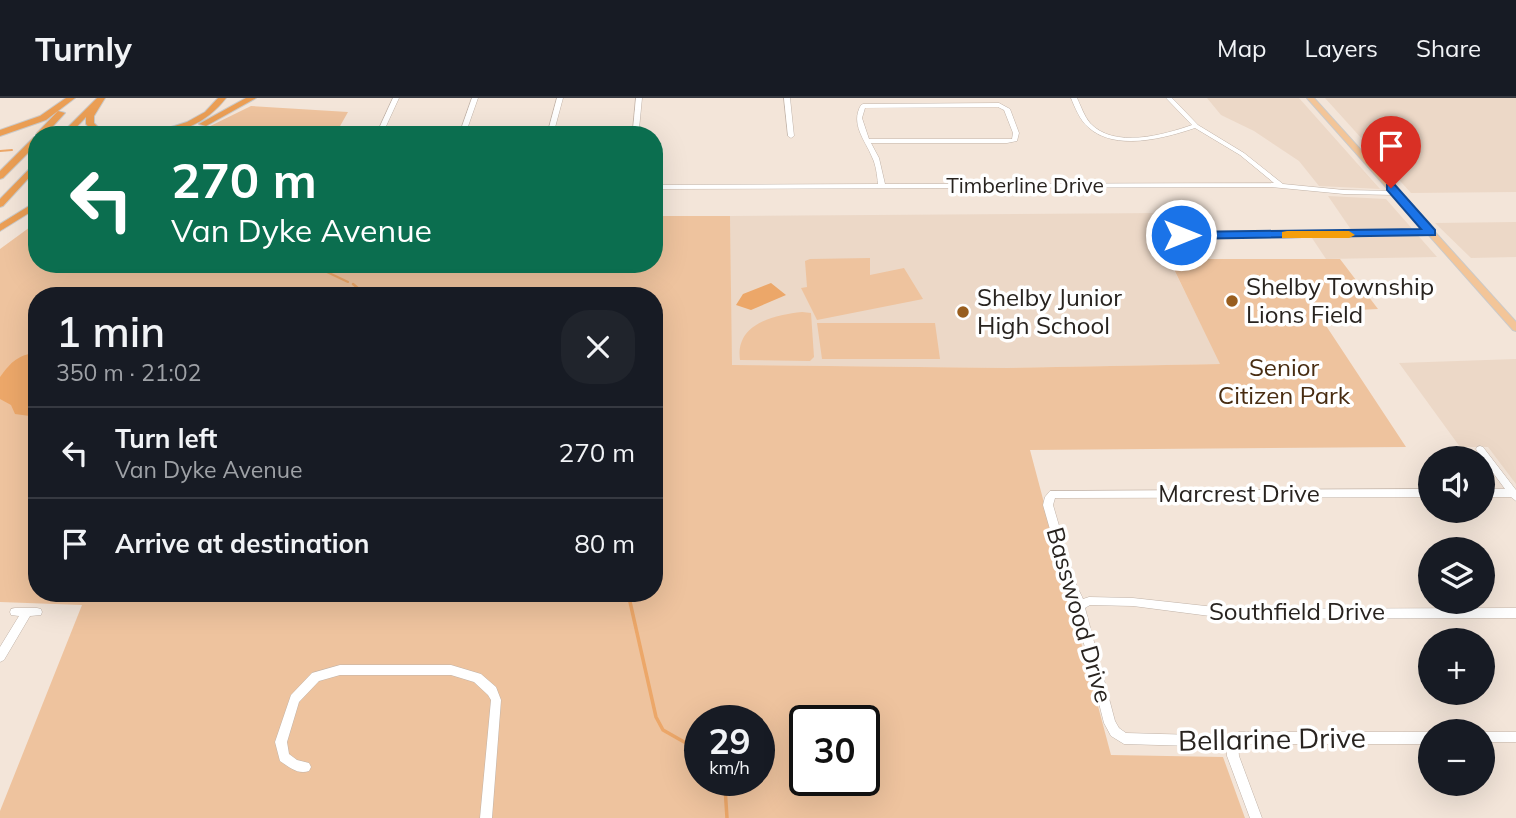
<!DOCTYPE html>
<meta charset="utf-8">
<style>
body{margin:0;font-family:Mulish,sans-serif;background:#20242c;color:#f1f3f6;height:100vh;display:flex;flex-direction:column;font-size:26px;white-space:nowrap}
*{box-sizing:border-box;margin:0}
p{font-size:23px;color:#9ea1a6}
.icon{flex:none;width:38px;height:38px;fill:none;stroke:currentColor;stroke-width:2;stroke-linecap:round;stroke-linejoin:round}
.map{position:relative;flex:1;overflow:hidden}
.details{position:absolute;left:28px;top:189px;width:635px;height:315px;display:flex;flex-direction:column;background:#171b24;border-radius:28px;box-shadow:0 7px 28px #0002}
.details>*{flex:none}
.top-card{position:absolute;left:28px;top:28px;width:635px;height:147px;border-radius:28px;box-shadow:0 7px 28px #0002;background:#0b6e4f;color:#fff;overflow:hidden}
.tools{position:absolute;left:1418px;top:348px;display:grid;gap:14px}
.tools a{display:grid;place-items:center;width:77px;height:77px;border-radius:50%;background:#171b24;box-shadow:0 7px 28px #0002;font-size:35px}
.speed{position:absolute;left:684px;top:607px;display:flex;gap:14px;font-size:35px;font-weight:700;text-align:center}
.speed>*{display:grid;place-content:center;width:91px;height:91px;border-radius:50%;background:#171b24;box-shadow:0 7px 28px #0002;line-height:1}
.speed small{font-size:18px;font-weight:400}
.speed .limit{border:4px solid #111;border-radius:10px;background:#fff;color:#111}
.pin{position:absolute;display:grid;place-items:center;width:60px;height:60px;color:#fff;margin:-72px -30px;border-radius:50% 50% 50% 0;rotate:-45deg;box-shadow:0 0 7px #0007}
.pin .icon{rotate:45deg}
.me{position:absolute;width:77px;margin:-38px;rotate:90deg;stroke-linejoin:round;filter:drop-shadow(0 0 5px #0008)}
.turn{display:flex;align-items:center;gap:24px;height:147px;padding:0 28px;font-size:32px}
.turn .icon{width:91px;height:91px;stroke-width:2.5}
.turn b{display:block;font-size:49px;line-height:60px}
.round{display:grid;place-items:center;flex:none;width:74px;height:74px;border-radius:28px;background:#20242c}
.head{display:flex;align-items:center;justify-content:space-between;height:119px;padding:0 28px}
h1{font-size:42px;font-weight:600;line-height:52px}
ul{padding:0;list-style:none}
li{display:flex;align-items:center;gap:21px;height:91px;padding:0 28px;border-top:2px solid #363941}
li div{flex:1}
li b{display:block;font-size:26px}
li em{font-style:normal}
header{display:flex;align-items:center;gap:42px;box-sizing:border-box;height:98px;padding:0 35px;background:#171b24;border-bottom:2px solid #363941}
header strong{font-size:33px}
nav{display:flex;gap:38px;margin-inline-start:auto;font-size:24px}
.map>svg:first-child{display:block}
.built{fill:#ecd8c7}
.green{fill:#eec39e;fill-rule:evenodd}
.water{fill:#eca769}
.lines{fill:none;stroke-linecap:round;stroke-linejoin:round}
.stream-far2{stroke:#eca769;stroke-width:2}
.stream-far1{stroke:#eca769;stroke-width:2.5}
.stream{stroke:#eca769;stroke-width:3.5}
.minor-casing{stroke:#c1b3a8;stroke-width:1}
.major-casing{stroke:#cbcac9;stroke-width:2}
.highway-casing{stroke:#cbcac9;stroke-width:2}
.minor{fill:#fff;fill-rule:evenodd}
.major{fill:#f3c598;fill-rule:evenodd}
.highway{fill:#eb9e54;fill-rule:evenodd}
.route{fill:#1a73e8;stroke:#114b97;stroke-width:2}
.slow{fill:#f59e0b}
.poi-dot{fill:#985d1e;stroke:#fff;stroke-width:2.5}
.labels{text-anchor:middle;stroke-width:7;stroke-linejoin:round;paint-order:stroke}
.far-street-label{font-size:21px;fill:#28231f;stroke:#fff}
.poi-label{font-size:24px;fill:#28231f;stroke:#fff;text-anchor:start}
.park-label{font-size:24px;fill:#482c11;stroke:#fff}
.street-label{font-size:24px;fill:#28231f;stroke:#fff}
.near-street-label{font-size:28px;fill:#28231f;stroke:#fff}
</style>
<header>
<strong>Turnly</strong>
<nav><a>Map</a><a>Layers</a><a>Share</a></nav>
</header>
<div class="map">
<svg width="1516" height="720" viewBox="0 0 1516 720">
<rect width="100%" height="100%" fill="#f3e5d9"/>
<path class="built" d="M 1207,0 L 1299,0 L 1380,91 L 1319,88 L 1299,63 L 1254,33 L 1221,17 Z
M 1325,0 L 1516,0 L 1516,94 L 1411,95 Z
M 1328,98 L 1386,101 L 1437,159 L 1326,161 L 1308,134 L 1352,133 Z
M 1163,115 L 1189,161 L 1169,162 L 1221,266 L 1007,270 L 731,267 L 730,118 Z
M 1516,124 L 1516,159 L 1471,160 L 1435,125 Z
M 1516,261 L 1516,386 L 1488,349 L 1460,349 L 1399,265 Z"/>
<path class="green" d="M 251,8 L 348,14 L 335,37 L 192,37 Z
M 655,118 L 730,118 L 732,267 L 1007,270 L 1220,266 L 1169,161 L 1340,161 L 1378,211 L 1317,214 L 1406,349 L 1030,352 L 1111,657 L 1223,659 L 1245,720 L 0,720 L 0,713 L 82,507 L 0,504 L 0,151 L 37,124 L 37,166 L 654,166 ZM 37,198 L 654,198 L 654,495 L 37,495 ZM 700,623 L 760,623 L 760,682 L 700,682 ZM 805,623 L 864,623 L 864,682 L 805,682 Z
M 870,160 L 870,177 L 904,170 L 923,201 L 817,222 L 801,190 L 807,189 L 805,163 L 810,161 Z
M 802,214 L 811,215 L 814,259 L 810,263 L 740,262 C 735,226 773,217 802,214 Z
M 817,225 L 935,225 L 940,261 L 822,261 Z"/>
<path class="water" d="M 771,185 L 786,197 L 751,212 L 736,207 L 743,196 Z
M 37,254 L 37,319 L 15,316 L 11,307 L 0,301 L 0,279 C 12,263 17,258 37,254 Z"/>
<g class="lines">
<path class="stream-far2" d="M 0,53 L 12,52
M 275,166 L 281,172 L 317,166
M 318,166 L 327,174 L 348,184"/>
<path class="stream-far1" d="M 353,186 L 367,198
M 185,198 L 193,194"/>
<path class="stream" d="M 628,495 L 656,619 L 663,632 L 700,653
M 725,689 L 727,720"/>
<defs>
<path id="minor" d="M 393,0 L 399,0 L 382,37 L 376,37 Z
M 472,0 L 478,0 L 465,37 L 459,37 Z
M 557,0 L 563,0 L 553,37 L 547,37 Z
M 636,0 L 642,0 L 639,31 L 636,33 L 633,31 Z
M 784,0 L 790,0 L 794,38 L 791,40 L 788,38 Z
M 1071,0 L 1077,0 C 1081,8 1084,18 1090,25 C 1114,51 1163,37 1192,27 L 1166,0 L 1172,0 L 1198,27 L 1244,55 L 1283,86 L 1344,92 L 1396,93 L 1399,95 L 1396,97 L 1344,96 L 1271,89 L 654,91 L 654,87 L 878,86 C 877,77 876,67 872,59 C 865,42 850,26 861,7 L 863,6 L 999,5 L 1010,11 L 1019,35 L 1017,43 L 1007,45 L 871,45 L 879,60 L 885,86 L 1274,85 L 1240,57 L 1195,30 C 1165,40 1115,54 1088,29 C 1080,22 1075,10 1071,0 ZM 998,9 L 1004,12 L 1013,35 L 1012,41 L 869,41 L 862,20 L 865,10 Z
M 1431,132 L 1434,134 L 1433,135 L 1181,139 L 1178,137 L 1181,135 Z
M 1480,348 L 1483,349 L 1516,392 L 1516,403 L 1511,399 L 1482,399 L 1482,391 L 1505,391 L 1477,353 L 1476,351 L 1477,349 Z
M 1430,391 L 1430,399 L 1055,400 L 1053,407 L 1076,486 L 1083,501 L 1089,499 L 1133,500 L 1233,511 L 1516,510 L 1516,520 L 1233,521 L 1133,508 L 1090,507 L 1085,510 L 1115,623 L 1119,630 L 1126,635 L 1231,638 L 1239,634 L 1430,634 L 1430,646 L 1240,646 L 1238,647 L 1239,658 L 1262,720 L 1250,720 L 1227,658 L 1227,649 L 1124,646 L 1111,638 L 1104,625 L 1072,498 L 1066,487 L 1043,407 L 1045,399 L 1050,393 Z
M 15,510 L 37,510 L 41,511 L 42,514 L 41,517 L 30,518 L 4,562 L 0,564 L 0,549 L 19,518 L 11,517 L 10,514 L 11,511 Z
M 340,567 L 451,567 L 481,576 L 496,589 L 501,602 L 492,720 L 480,720 L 491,602 L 488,597 L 474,584 L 451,577 L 340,577 L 319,583 L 299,604 L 287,644 L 289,656 L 297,662 L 309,665 L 311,669 L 309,673 C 298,677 289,669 280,663 L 275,644 L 291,597 L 312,575 Z
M 1482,634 L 1516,634 L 1516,644 L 1482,644 Z"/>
<path id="major" d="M 1307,0 L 1314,0 L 1516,224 L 1516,233 L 1513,232 Z"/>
<path id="highway" d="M 66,0 L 75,0 L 46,22 L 0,38 L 0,32 L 40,18 Z
M 97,0 L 105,0 L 94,18 L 94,25 L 100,31 L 116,37 L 94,35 L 86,26 L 86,19 L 69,37 L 60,37 Z
M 218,0 L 226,0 C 206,26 178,37 146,37 L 187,24 L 205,14 Z
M 246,0 L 256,0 L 206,28 L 199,26 Z
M 58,13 L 65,15 L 45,37 L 37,37 L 37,38 L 36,37 L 37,35 Z
M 34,39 L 37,39 L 37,46 L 3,80 L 0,81 L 0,73 Z
M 37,63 L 37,71 L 3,108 L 0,109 L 0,101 Z
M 37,103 L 37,110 L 0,133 L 0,126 Z"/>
</defs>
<use href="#minor" class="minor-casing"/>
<use href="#major" class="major-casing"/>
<use href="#highway" class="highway-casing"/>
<use href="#minor" class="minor"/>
<use href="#major" class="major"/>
<use href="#highway" class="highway"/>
</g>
<path class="route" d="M 1387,87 L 1395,87 L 1435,132 L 1435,137 L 1181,141 L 1175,137 L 1181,134 L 1421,131 L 1387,92 Z"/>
<path class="slow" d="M 1287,133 L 1349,133 L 1355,137 L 1349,140 L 1282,140 L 1282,134 Z"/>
<g class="poi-dot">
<circle cx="1232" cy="203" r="7"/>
<circle cx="963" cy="214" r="7"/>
</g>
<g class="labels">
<g class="far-street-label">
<text x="1025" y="95">Timberline Drive</text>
</g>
<g class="poi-label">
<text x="1246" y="197">Shelby Township<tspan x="1246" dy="28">Lions Field</tspan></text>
<text x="977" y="208">Shelby Junior<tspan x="977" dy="28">High School</tspan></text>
</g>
<g class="park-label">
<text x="1284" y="278">Senior<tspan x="1284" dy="28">Citizen Park</tspan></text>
</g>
<g class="street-label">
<text x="1239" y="404">Marcrest Drive</text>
<text x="1297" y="522">Southfield Drive</text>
<text transform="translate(1079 517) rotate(74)" y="8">Basswood Drive</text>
</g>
<g class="near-street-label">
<text transform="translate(1272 641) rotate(-1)" y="10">Bellarine Drive</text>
</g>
</g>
</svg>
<div class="tools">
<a><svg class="icon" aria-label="sound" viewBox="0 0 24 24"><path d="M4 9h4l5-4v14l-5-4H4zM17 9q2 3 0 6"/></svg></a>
<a><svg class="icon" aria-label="layers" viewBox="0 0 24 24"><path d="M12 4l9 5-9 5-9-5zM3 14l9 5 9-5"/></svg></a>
<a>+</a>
<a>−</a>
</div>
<div class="speed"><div>29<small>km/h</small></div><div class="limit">30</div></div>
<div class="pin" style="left:1391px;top:90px;background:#d93025"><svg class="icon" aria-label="arrive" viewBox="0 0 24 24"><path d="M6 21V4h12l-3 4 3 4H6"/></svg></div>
<svg class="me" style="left:1181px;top:137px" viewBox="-20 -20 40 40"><circle r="17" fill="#1a73e8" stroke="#fff" stroke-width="3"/><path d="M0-11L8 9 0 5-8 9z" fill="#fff"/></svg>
<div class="top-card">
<div class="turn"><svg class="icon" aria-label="left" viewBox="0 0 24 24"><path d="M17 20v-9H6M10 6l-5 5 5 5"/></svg><div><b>270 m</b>Van Dyke Avenue</div></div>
</div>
<section class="details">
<div class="head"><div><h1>1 min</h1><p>350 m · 21:02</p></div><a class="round"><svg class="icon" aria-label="close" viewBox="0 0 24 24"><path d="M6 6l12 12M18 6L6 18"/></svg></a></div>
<ul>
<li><svg class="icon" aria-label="left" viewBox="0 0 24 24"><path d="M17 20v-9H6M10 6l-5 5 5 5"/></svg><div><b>Turn left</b><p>Van Dyke Avenue</p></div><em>270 m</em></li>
<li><svg class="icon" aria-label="arrive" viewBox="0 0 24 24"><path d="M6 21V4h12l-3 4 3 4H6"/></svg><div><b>Arrive at destination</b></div><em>80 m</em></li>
</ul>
</section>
</div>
